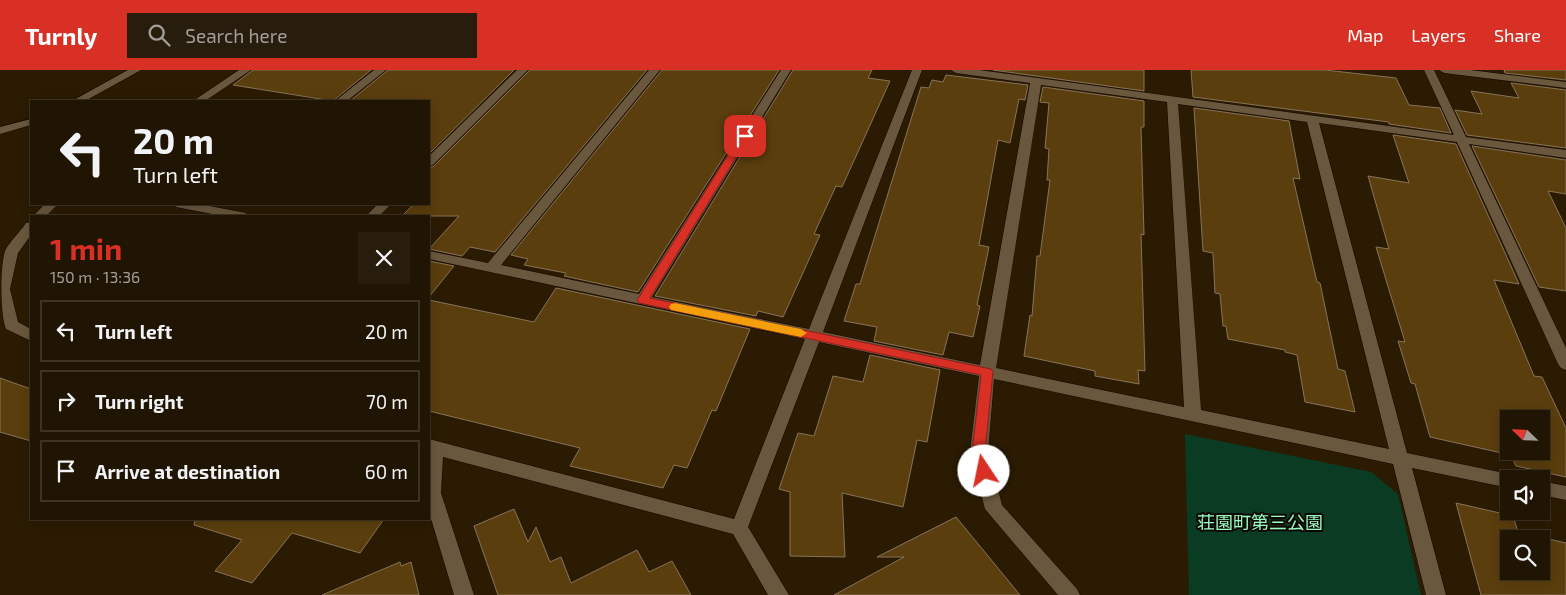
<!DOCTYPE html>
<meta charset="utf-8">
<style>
body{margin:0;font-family:"Exo 2","Noto Sans JP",sans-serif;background:#281d0c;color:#f1f3f6;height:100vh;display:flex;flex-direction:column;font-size:19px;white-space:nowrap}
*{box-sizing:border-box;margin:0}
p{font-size:16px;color:#a29e99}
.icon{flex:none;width:28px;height:28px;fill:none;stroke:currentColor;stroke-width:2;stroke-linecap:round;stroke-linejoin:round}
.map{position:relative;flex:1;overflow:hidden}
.sheet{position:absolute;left:30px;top:145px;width:400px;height:305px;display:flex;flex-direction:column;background:#201402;border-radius:0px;box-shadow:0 2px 12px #0003,0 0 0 1px #3d3324}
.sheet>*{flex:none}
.banner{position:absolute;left:30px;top:30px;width:400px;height:105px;border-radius:0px;box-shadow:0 2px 12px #0003,0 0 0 1px #3d3324;background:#201402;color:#f1f3f6;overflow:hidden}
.needle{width:32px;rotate:293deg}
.tools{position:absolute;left:1500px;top:340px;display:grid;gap:10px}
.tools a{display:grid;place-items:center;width:50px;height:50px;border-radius:0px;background:#201402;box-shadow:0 2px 12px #0003,0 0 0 1px #3d3324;font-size:25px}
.pin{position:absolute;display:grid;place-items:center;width:42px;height:42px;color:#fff;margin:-21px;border-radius:10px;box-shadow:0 2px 8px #0006}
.me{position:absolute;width:55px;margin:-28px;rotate:349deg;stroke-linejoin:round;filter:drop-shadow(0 0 4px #0008)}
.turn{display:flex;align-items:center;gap:18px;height:105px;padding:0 20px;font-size:22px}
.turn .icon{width:65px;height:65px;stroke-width:2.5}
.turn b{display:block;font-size:35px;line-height:42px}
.round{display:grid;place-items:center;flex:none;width:52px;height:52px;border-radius:0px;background:#281d0c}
.headline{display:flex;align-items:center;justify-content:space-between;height:85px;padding:0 20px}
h1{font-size:30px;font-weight:700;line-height:38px;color:#d93025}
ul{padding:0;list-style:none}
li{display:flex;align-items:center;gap:15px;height:62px;margin:0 10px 8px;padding:0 10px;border:2px solid #3d3324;border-radius:0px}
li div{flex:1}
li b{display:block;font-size:19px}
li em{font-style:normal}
header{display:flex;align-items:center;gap:30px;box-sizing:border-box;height:70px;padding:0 25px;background:#d93025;color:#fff}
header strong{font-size:24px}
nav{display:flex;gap:28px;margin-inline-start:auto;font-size:18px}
.search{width:350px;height:45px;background:#281d0c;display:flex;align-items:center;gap:12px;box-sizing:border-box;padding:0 18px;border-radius:0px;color:#a29e99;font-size:19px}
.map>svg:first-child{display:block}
.green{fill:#0a3c24}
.building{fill:#5b3e0d;stroke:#877459;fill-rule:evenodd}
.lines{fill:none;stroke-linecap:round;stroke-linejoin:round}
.minor-casing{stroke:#120500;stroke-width:1}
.minor{fill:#6a583e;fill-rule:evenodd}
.route{fill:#d93025;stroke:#8d1f18}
.slow{fill:#f59e0b}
.labels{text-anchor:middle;stroke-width:4;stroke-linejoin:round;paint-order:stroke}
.near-park-label{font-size:18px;fill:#98fbc2;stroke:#0e0701}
</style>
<header>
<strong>Turnly</strong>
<div class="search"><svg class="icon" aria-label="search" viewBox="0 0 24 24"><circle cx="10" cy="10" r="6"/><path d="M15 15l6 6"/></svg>Search here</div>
<nav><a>Map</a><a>Layers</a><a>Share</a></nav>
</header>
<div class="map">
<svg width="1566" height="525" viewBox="0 0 1566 525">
<rect width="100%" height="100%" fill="#2b1b03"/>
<path class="green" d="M 1185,364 L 1371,402 L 1398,424 L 1421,525 L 1189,525 Z"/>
<path class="building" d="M 253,0 L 371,0 L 333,31 L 233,15 Z
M 388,0 L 514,0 L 429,84 L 429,31 L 350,31 Z
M 530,0 L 647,0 L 495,182 L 470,177 L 462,186 L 429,179 L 459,146 L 402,146 L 414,134 L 429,134 L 429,98 L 434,96 Z
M 662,0 L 779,0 L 638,222 L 564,206 L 566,203 L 524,195 L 528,189 L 511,185 Z
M 793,0 L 872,0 L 868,8 L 890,11 L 842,117 L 836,116 L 814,164 L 820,165 L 783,247 L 758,241 L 756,246 L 655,226 Z
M 993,0 L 1144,0 L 1144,21 Z
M 1191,0 L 1325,0 L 1396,8 L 1409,35 L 1440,38 L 1451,63 L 1389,54 L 1389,52 L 1193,27 Z
M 1504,0 L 1566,0 L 1566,10 L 1505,3 Z
M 946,5 L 1028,15 L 1025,30 L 1019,29 L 1010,73 L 998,70 L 979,175 L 989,177 L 977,235 L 980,236 L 973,267 L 949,262 L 943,285 L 874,271 L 877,257 L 844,251 L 856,214 L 860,214 L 921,17 L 929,18 L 932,10 L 943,12 Z
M 1511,13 L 1566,20 L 1566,78 L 1467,65 L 1455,40 L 1482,44 L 1471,21 L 1519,28 Z
M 1043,17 L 1144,31 L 1144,57 L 1141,57 L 1144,165 L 1141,164 L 1145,301 L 1138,300 L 1139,314 L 1095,306 L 1095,301 L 1024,286 L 1030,245 L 1032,246 L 1037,186 L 1040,186 L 1050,110 L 1047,110 L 1049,79 L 1045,78 L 1049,33 L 1040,32 Z
M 1194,38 L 1289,51 L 1300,109 L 1293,108 L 1317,212 L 1320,213 L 1338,299 L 1345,301 L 1355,342 L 1305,332 L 1297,285 L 1285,282 L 1285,280 L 1228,269 L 1226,256 L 1223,256 L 1220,224 L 1215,223 L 1213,183 L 1203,181 Z
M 1393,65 L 1456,74 L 1519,214 L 1494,210 L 1534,306 L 1542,307 L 1566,358 L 1566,407 L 1516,396 L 1511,385 L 1430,367 L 1415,314 L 1411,313 L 1398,271 L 1405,272 L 1376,177 L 1389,179 L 1368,106 L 1409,113 ZM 1509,349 L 1541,349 L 1541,381 L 1509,381 Z
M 1472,76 L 1566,90 L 1566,124 L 1548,121 L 1566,158 L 1566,221 L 1539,217 Z
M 429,191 L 454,196 L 429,227 Z
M 556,218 L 750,259 L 716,341 L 712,340 L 687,398 L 674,395 L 663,418 L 570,396 L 580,378 L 429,341 L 429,230 L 534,252 Z
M 870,285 L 940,300 L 927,372 L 917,370 L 903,437 L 842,423 L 845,487 L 790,486 L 790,422 L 779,419 L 798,363 L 814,366 L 833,306 L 863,312 Z
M 0,308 L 31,319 L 31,371 L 0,362 Z
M 1456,433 L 1513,446 L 1518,462 L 1566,473 L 1566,525 L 1481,525 ZM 1509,469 L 1541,469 L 1541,501 L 1509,501 Z
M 514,439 L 528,472 L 536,457 L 550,492 L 561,487 L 571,513 L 637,480 L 649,502 L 672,491 L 691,525 L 498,525 L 474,456 Z
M 956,447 L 1020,525 L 834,525 L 904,487 L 877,487 Z
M 195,449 L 384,449 L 360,483 L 292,463 L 252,513 L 215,501 L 242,470 L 194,455 Z
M 400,492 L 401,496 L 411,492 L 419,525 L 322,525 Z"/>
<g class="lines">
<defs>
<path id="minor" d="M 128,0 L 141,0 L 85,31 L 72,31 Z
M 239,0 L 251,0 L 205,31 L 193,31 Z
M 374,0 L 386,0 L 347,31 L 335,31 Z
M 517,0 L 528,0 L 433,95 L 429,96 L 429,86 Z
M 649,0 L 660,0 L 501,195 L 639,224 L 781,0 L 791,0 L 652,227 L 809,259 L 912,0 L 922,0 L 823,262 L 980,295 L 1030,13 L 956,3 L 951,0 L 979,0 L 1454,65 L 1424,0 L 1434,0 L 1466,67 L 1566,80 L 1566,88 L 1469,74 L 1566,278 L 1566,300 L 1561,298 L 1558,294 L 1457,72 L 1319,53 L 1407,383 L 1509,404 L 1515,406 L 1517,409 L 1509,409 L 1509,418 L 1412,398 L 1446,525 L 1426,525 L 1393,394 L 994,309 L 988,382 L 1002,435 L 1077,519 L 1080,525 L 1058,525 L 985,439 L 970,382 L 979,306 L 819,272 L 748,457 L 789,525 L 768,525 L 733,464 L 443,387 L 441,423 L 474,525 L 454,525 L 429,442 L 429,369 L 734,449 L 805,269 L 429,189 L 429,181 L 488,193 ZM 1041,15 L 1167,32 L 1184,337 L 996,298 ZM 1178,34 L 1307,52 L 1389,379 L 1201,340 Z
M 1439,0 L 1470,0 L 1566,12 L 1566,18 L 1444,3 Z
M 31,49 L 31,55 L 0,64 L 0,57 Z
M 45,134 L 58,134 L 46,146 L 33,146 Z
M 175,134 L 199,134 L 246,143 L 247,146 L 223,146 L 176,137 Z
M 378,134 L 391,134 L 379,146 L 366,146 Z
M 31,152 L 31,165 L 18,183 L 10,219 L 18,252 L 31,259 L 31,271 L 6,259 C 0,244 0,197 5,181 C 10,171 20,162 26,153 Z
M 1541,411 L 1566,416 L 1566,430 L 1541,425 Z"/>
</defs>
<use href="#minor" class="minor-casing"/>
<use href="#minor" class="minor"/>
</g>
<path class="route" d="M 745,63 L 749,66 L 650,228 L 991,299 L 993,302 L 985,382 L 991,401 L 989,405 L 984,406 L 979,405 L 972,382 L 981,305 L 639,233 L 637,230 L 639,227 L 740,66 Z"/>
<path class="slow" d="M 675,233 L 801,259 L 807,263 L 801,267 L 671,240 L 669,237 L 671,234 Z"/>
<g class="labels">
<g class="near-park-label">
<text x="1260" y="459">荘園町第三公園</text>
</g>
</g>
</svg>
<div class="tools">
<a><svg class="needle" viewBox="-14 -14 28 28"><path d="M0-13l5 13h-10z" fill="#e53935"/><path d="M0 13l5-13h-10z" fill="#a29e99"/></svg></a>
<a><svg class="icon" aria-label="sound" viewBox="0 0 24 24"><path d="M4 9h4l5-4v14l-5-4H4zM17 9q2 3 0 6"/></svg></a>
<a><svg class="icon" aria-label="search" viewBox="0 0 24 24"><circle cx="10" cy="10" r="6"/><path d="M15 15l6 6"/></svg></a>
</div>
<div class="pin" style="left:745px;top:66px;background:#d93025"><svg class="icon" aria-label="arrive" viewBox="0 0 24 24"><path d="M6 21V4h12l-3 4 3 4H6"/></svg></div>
<svg class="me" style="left:984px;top:401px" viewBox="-20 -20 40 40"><circle r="19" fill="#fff"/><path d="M0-13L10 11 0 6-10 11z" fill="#d93025"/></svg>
<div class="banner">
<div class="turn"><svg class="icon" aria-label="left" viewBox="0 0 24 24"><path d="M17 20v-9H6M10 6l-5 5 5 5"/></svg><div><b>20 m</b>Turn left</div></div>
</div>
<section class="sheet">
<div class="headline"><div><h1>1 min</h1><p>150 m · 13:36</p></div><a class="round"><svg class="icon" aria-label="close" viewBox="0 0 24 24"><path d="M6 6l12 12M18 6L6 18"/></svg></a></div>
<ul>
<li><svg class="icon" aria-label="left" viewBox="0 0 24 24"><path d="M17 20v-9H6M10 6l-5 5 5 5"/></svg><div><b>Turn left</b></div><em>20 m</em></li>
<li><svg class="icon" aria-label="right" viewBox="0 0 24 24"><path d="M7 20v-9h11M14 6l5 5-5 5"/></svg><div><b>Turn right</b></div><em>70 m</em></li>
<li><svg class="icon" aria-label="arrive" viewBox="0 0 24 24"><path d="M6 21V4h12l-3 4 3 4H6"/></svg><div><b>Arrive at destination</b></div><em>60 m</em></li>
</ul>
</section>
</div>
